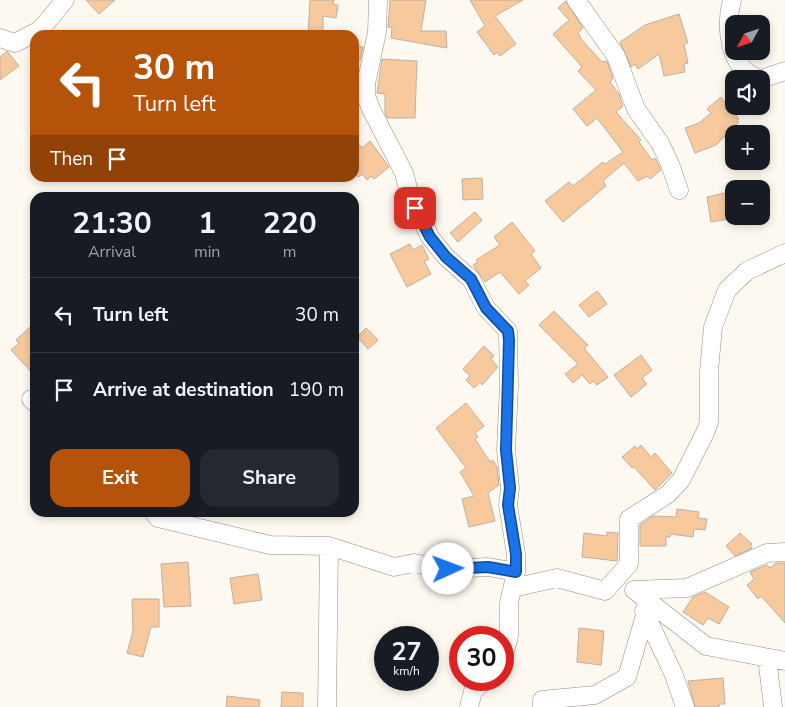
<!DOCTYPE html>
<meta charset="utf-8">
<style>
body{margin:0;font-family:"Nunito Sans",sans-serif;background:#242831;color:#f1f3f6;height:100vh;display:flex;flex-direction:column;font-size:19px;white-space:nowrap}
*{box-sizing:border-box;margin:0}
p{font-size:16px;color:#9ea1a6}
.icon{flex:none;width:28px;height:28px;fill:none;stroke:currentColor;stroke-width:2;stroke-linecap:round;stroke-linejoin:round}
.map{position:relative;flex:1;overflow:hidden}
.details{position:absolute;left:30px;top:192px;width:329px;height:325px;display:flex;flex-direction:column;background:#171b24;border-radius:15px;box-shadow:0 2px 8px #0003}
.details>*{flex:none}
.top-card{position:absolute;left:30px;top:30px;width:329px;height:152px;border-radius:15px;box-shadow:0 2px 8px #0003;background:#b45309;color:#fff;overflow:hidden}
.needle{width:32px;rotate:230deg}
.fabs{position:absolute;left:725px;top:15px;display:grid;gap:10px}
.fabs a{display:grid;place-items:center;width:45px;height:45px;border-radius:10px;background:#171b24;box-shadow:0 2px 8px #0003;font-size:25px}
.speed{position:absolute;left:374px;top:626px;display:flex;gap:10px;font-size:25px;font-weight:700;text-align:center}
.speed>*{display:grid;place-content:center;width:65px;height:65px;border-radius:50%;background:#171b24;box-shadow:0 2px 8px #0003;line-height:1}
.speed small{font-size:12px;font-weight:400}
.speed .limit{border:8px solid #d22;background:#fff;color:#111}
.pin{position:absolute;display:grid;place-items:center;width:42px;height:42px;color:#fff;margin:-21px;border-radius:10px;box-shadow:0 2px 8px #0006}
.me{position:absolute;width:55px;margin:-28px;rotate:88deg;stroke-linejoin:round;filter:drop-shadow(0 0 4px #0008)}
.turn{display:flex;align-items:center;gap:18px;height:105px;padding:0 20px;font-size:22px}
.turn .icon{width:65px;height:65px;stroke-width:2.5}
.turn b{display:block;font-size:35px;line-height:42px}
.then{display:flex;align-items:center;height:48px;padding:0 20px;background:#0003;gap:10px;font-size:19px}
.eta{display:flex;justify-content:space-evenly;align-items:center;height:85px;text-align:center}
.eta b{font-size:30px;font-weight:700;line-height:35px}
.button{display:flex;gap:10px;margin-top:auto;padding:10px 20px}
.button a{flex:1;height:58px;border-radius:15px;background:#b45309;color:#fff;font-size:20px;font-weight:700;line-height:58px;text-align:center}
.button a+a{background:#242831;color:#f1f3f6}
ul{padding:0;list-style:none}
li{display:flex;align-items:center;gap:15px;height:75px;padding:0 20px;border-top:1px solid #363941}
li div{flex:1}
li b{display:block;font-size:19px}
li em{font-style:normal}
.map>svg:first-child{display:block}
.building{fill:#f7c99d;stroke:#bdb0a3}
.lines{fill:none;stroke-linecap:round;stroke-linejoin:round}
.minor-casing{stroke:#948d7e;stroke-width:19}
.minor{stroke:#fff;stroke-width:18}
.route-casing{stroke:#114b97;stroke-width:12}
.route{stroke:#1a73e8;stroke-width:9}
</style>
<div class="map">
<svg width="785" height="707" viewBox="0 0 785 707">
<rect width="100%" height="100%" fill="#fef9f0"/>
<path class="building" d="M 86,0 L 115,0 L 99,14 Z
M 310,0 L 334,0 L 333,4 L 338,5 L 336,18 L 323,16 L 323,35 L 308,35 Z
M 390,0 L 426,0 L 421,31 L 446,31 L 447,48 L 391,38 L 392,28 L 388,27 Z
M 470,0 L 523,0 L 495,16 L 516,44 L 500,56 L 497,52 L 494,55 L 477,32 L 485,26 Z
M 566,1 L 583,28 L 578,33 L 582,40 L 602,62 L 607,61 L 613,78 L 610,82 L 619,94 L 623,106 L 616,112 L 641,140 L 639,142 L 652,160 L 655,158 L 661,170 L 650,179 L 647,176 L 638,181 L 624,163 L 603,181 L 606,186 L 563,222 L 545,201 L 569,182 L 573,186 L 603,162 L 605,164 L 623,152 L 597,118 L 587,126 L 573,109 L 596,90 L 578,71 L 582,67 L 553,34 L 569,20 L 558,8 Z
M 679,14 L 688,43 L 684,44 L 688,63 L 684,64 L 685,72 L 664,76 L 659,54 L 638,69 L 635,64 L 631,67 L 620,42 L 645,25 Z
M 354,45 L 363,47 L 360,60 L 354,59 Z
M 7,51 L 19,66 L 0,80 L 0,57 Z
M 382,59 L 417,61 L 415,118 L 387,118 L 385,113 L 385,94 L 377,93 Z
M 721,97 L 739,119 L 737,120 L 739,122 L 716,145 L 695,153 L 685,128 L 699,123 L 711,113 L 707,109 Z
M 354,138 L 362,148 L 370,141 L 389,167 L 374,179 L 371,176 L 367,180 L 363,174 L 358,177 L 354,171 Z
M 482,178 L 483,199 L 463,200 L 462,179 Z
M 729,192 L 734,218 L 711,222 L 707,197 Z
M 475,212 L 482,220 L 458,242 L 450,233 Z
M 512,222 L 535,251 L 531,254 L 541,268 L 525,281 L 529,285 L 519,294 L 500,272 L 485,282 L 473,265 L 478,262 L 476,260 L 500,245 L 494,237 Z
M 410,244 L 413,250 L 422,245 L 429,259 L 424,261 L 431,274 L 407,287 L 390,254 Z
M 597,291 L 607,304 L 589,317 L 579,305 Z
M 554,311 L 588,345 L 584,348 L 608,377 L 597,385 L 593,381 L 590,384 L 582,375 L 573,383 L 565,374 L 578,364 L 539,325 Z
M 30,327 L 35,333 L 35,376 L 11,350 L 19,343 L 16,340 Z
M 366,328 L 378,340 L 368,349 L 357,337 Z
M 484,346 L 494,356 L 491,359 L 498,367 L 482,385 L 480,382 L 474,388 L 466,380 L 470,376 L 463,369 Z
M 641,355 L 652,370 L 642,378 L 647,384 L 631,397 L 614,375 Z
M 466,403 L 484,426 L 475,433 L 478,437 L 475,439 L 490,462 L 493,460 L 497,467 L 499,485 L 488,493 L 495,521 L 469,527 L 462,499 L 474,496 L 460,472 L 466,468 L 436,428 Z
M 641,445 L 651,457 L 655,453 L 672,473 L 655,490 L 634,467 L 632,468 L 622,457 L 635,446 L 637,449 Z
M 677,509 L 699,512 L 698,518 L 707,519 L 705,530 L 694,529 L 693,537 L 670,534 L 670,537 L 666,537 L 666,546 L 640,546 L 640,525 L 653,516 L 676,517 Z
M 607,532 L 618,533 L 617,561 L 582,557 L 584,533 L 607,536 Z
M 740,533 L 752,544 L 750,545 L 752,548 L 735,556 L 726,546 Z
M 188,562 L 191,606 L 164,607 L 161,564 Z
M 776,563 L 785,563 L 785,623 L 761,596 L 758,599 L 747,585 L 754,579 L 750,572 L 767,565 L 770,568 Z
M 258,574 L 262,600 L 234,604 L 230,578 Z
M 705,592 L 729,607 L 719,624 L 708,618 L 703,625 L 683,612 L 693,597 Z
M 132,599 L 159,599 L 159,627 L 151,627 L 143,657 L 127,653 L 133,631 Z
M 579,628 L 604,631 L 601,665 L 577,662 Z
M 723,678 L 725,704 L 719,704 L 719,707 L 695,707 L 688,681 Z
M 282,692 L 303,693 L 303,707 L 281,707 Z
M 227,696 L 260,700 L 259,707 L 226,707 Z"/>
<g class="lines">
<defs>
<path id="minor" d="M 378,0 L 377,32 L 366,84 L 366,96 L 371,109 L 404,173 L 410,196 L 430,237 L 446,257 L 471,279 L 486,308 L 508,331 L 509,386 L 506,450 L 510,488 L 508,505 L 516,554 L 516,572 L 509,603 L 509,636 L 502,662
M 576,0 L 616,56 L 636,109 L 660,143 L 670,164 L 679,190
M 732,0 C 725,26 728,71 761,79
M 0,38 L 15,43 L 40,30 L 65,0
M 761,79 L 785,71
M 31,399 L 35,403
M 153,512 L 158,518 L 270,545 L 329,546 L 394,567 L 414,563 L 448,569 L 488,567 L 516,572
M 513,588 L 557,578 L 605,591 L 629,564 L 629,519 L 668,494 L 681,480 L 705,433 L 709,422 L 709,371 L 713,327 L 727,290 L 747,271 L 785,253
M 634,590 L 706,646 L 785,661
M 634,590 L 687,588 L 767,553 L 785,552
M 644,611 L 674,675 L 685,707
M 767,658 L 773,707
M 327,707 L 329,546
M 469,707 L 473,691 L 485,680
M 542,707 L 542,700 L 595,695 L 627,677 L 645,615"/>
</defs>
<use href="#minor" class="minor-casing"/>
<use href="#minor" class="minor"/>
</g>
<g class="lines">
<defs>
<path id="route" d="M 415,208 L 430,237 L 446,257 L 471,279 L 486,308 L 508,331 L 509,340 L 506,450 L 510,488 L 508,505 L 516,554 L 516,572 L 488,567 L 448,569"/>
</defs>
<use href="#route" class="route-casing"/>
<use href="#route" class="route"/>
</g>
</svg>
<div class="fabs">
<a><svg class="needle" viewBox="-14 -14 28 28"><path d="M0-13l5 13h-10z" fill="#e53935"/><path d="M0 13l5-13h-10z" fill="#9ea1a6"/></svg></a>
<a><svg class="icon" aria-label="sound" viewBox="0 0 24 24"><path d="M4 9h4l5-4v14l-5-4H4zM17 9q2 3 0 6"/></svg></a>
<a>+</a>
<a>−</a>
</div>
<div class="speed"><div>27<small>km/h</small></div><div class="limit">30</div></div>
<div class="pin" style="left:415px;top:208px;background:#d93025"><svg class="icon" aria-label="arrive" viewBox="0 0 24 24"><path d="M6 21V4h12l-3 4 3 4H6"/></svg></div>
<svg class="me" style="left:448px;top:569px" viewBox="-20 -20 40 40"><circle r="19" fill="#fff"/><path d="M0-13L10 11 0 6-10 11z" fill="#1a73e8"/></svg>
<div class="top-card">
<div class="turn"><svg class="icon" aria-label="left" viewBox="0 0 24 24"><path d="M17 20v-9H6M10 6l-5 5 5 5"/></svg><div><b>30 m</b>Turn left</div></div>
<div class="then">Then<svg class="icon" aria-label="arrive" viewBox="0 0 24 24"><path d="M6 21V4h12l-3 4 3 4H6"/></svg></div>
</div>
<section class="details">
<div class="eta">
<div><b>21:30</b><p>Arrival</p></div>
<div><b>1</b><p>min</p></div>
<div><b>220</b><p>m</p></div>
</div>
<ul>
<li><svg class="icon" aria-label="left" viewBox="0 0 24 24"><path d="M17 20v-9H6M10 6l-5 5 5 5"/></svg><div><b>Turn left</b></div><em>30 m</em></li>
<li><svg class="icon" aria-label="arrive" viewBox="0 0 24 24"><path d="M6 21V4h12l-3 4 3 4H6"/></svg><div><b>Arrive at destination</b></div><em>190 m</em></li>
</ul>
<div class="button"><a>Exit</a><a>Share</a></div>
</section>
</div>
